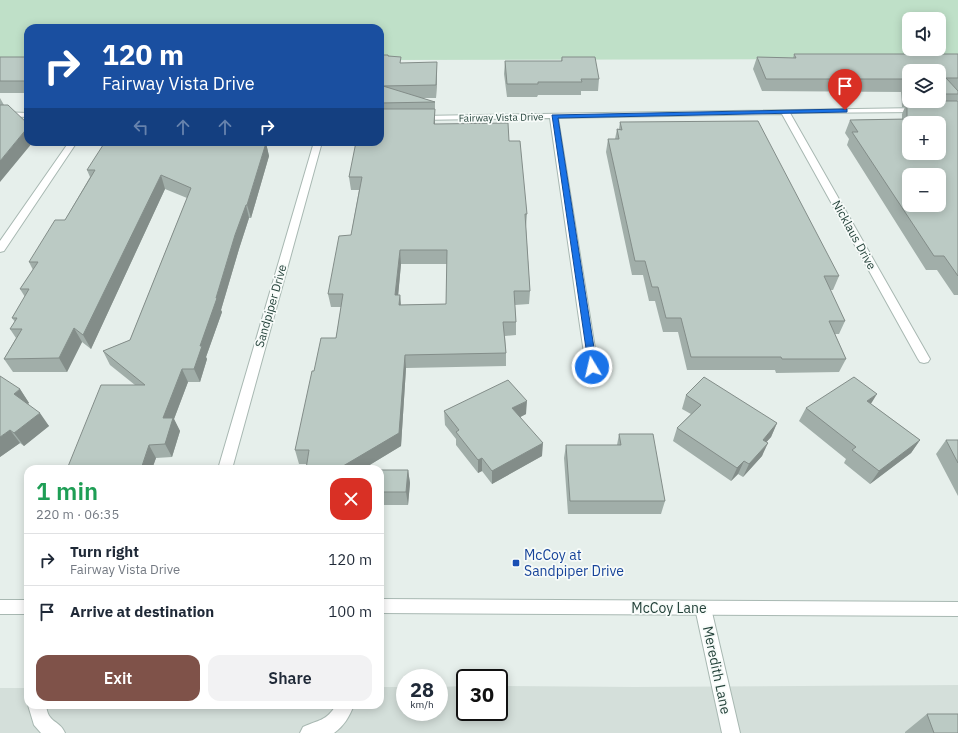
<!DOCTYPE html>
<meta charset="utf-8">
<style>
body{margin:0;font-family:"IBM Plex Sans",sans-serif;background:#f2f2f3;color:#1f2937;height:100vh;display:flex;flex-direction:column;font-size:15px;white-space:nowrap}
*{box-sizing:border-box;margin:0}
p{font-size:13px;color:#747a83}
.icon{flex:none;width:22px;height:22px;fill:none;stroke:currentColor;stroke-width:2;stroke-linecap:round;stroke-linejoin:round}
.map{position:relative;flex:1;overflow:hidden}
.sheet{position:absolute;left:24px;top:465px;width:360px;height:244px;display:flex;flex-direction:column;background:#fff;border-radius:12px;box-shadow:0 2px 10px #0003}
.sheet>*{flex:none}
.guide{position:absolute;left:24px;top:24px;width:360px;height:122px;border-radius:12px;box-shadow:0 2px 10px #0003;background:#1a4fa0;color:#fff;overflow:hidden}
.fabs{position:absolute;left:902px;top:12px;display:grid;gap:8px}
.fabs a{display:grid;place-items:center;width:44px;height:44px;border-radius:8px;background:#fff;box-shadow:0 2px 10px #0003;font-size:20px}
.speed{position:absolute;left:396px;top:669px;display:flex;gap:8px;font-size:20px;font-weight:700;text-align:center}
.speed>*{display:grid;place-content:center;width:52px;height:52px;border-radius:50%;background:#fff;box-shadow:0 2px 10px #0003;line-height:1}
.speed small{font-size:10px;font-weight:400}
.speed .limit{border:2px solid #111;border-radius:6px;background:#fff;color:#111}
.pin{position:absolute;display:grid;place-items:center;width:34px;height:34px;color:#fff;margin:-41px -17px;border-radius:50% 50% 50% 0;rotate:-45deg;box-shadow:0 0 4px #0007}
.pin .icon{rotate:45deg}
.me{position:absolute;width:44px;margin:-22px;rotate:351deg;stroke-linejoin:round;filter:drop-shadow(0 0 3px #0008)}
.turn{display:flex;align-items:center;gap:14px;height:84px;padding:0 12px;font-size:18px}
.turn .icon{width:52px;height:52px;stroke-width:2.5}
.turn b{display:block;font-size:28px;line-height:34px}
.lanes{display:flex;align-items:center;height:38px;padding:0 12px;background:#0003;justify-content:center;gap:20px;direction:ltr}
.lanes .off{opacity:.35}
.round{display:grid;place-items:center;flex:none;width:42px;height:42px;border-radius:12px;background:#f2f2f3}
.summary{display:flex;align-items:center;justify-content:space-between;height:68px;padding:0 12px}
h1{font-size:24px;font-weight:600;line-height:30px;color:#1e9e55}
.cta{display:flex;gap:8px;margin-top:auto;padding:8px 12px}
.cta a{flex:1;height:46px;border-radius:12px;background:#7f5249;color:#fff;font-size:16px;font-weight:600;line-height:46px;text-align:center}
.cta a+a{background:#f2f2f3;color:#1f2937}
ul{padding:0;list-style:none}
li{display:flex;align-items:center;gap:12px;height:52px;padding:0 12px;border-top:1px solid #e0e1e3}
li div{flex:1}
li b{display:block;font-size:15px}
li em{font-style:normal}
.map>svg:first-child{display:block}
.built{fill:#d4dfda}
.green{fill:#bfe0c8;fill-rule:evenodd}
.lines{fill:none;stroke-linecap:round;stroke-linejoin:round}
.service-casing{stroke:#a8b8b2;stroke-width:2}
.minor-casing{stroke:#a8b8b2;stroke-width:2}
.tertiary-casing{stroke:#a8b8b2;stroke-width:2}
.service{fill:#fff;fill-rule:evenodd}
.minor{fill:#fff;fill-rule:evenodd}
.tertiary{fill:#fff;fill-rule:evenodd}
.wall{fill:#a1aea9;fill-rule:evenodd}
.shaded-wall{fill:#838d89}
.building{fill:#bbcac4;stroke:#838d89;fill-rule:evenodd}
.route{fill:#1a73e8;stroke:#114b97}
.transit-dot{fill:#1a4fb4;stroke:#f7fbf9;stroke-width:1.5}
.labels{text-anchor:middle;stroke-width:3.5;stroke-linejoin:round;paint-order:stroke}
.far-street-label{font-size:10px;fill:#24423a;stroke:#f7fbf9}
.street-label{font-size:12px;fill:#24423a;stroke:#f7fbf9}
.near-transit-label{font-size:14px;fill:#164399;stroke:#f7fbf9;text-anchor:start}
.near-street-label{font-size:14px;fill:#24423a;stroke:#f7fbf9}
</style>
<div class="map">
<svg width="958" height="733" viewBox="0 0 958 733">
<rect width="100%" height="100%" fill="#e6efeb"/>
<path class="built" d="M 958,685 L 958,733 L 0,733 L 0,688 L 28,688 L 28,705 L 380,705 L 380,687 L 405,687 L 405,712 L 439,712 L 439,687 L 465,686 L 465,712 L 499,712 L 499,686 L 634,687 Z"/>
<path class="green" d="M 0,0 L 958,0 L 958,59 L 380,60 L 380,28 L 28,28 L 28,60 L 0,60 ZM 909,19 L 939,19 L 939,49 L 909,49 Z"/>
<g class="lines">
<defs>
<path id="service" d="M 28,705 L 46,705 C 48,724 59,719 65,733 L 41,733 L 34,725 Z
M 336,705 L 354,705 C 349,717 344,726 334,733 L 300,733 L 303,727 C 318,720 327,721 336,705 Z"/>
<path id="minor" d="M 919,108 L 923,110 L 922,112 L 790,113 L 930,359 L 928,362 L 924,363 L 920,362 L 918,359 L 782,114 L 558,118 L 598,367 L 596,370 L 592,371 L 588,370 L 586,367 L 550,118 L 419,120 L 415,118 L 419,116 Z
M 0,112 L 28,113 L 28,117 L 0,116 Z
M 69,142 L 77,142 L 4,251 L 0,252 L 0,241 Z
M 314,142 L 322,142 L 232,469 L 218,469 Z
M 703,601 L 709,603 L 711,608 L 740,733 L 722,733 L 695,608 L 697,603 Z"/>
<path id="tertiary" d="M 380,599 L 958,602 L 958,616 L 380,613 Z
M 0,600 L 28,600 L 28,614 L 0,614 Z"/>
</defs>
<use href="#service" class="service-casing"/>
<use href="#minor" class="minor-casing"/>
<use href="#tertiary" class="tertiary-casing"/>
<use href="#service" class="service"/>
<use href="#minor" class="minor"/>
<use href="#tertiary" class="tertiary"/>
</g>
<path class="wall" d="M 794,54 L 958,54 L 958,90 L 957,90 L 958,91 L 958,100 L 957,101 L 958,101 L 958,295 L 954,295 L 937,270 L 926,270 L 847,145 L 849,139 L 845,133 L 850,120 L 902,119 L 902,114 L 905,107 L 902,107 L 901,92 L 762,91 L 753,69 L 757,57 L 793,58 ZM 909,71 L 939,71 L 939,101 L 909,101 Z
M 380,55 L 388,55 L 389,56 L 401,63 L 437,75 L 436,98 L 422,98 L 435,102 L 435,124 L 509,141 L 527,214 L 526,227 L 530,291 L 529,304 L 515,305 L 516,322 L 516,335 L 505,336 L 506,353 L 506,366 L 406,368 L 401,446 L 363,469 L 306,469 L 307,464 L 299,464 L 295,450 L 314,371 L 336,338 L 341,307 L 331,307 L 328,294 L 351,235 L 359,190 L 351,190 L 349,177 L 380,142 ZM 401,264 L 447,264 L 446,304 L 401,305 L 400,295 L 398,295 Z
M 0,57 L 28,57 L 28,93 L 0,93 Z
M 562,57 L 599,79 L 598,91 L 581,91 L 581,95 L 538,95 L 537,97 L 507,97 L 504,74 L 505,61 L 561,61 Z
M 0,98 L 4,105 L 0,182 Z
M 620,122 L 839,276 L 833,290 L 830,290 L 845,321 L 839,334 L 835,334 L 846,359 L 839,372 L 776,373 L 775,370 L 687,370 L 678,332 L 663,332 L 655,301 L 649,301 L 643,275 L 632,275 L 606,152 L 608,139 L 615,139 L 617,129 L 619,129 Z
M 266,143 L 269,156 L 251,218 L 249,218 L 239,249 L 221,310 L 222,312 L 206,357 L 207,359 L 200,382 L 188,382 L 174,419 L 180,431 L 172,457 L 156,458 L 152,469 L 67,469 L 135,385 L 110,365 L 103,351 L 130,340 L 187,198 L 165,189 L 91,349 L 82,342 L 67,372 L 13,372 L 4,359 L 16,338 L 10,329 L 15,322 L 12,318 L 25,297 L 20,289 L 33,270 L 29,262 L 65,220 L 90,177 L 87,170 Z
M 20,389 L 29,403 L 28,404 L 49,426 L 24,446 L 20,443 L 0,457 Z
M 686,395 L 777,423 L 771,437 L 766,442 L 762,456 L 743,477 L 738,474 L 731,481 L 673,441 L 677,428 L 691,414 L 682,409 Z
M 871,404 L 920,440 L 911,453 L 870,484 L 844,463 L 846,459 L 799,421 L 806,408 Z
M 444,411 L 526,414 L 520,417 L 542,456 L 492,484 L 482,471 L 478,473 L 456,445 L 456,439 L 445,425 Z
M 619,434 L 665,501 L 661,514 L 568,514 L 564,458 L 566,445 L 617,445 Z
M 946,440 L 958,440 L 958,496 L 936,454 Z
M 380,470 L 408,470 L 410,483 L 408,505 L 380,505 Z
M 927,714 L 958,733 L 905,733 L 905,732 Z"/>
<path class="shaded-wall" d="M 437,62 L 437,75 L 436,98 L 436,85 Z
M 435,109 L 435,137 L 434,124 Z
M 28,127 L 28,142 L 33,142 L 0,182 L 0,161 Z
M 266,143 L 269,156 L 251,218 L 247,205 Z
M 161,175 L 165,189 L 91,349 L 83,335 Z
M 246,205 L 249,218 L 239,249 L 221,310 L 222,312 L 206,357 L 207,359 L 200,382 L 194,369 L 200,346 L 216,298 L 235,235 Z
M 400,250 L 401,264 L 397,308 L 395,295 Z
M 400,295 L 401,309 L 399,305 Z
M 74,328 L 82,342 L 67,372 L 59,358 Z
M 405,355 L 406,368 L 401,446 L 363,469 L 338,469 Z
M 182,369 L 188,382 L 174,419 L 180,431 L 172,457 L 165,444 L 163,418 Z
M 20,389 L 29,403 L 23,407 L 14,394 Z
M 877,394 L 869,407 L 867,401 Z
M 527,401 L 526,414 L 511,422 L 512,408 Z
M 40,413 L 49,426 L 24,446 L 14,433 Z
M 777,423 L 771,437 L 757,453 L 763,440 Z
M 10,430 L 20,443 L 0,457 L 0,437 Z
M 920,440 L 911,453 L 870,484 L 879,471 Z
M 543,443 L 542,456 L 492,484 L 492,471 Z
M 768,443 L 762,456 L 743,477 L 749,464 Z
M 149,445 L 156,458 L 152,469 L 141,469 Z
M 482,458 L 482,471 L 478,473 L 478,460 Z
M 744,461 L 738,474 L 731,481 L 737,468 Z
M 408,470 L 410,483 L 408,505 L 406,492 Z"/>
<path class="building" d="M 794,54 L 958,54 L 958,78 L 946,78 L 958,91 L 958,94 L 939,94 L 939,71 L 909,71 L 909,94 L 907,94 L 907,79 L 766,79 L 757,57 L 796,58 Z
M 380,55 L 388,55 L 388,56 L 401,57 L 400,63 L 437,62 L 436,85 L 383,86 L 435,102 L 380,103 Z
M 0,57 L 28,57 L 28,81 L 0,81 Z
M 562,57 L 595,57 L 599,79 L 581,79 L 582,82 L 538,82 L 538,84 L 507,84 L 505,61 L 562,61 Z
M 907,101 L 958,101 L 958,276 L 944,256 L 934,256 L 852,132 L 858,132 L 850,120 L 907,119 ZM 909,123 L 939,123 L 939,153 L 909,153 ZM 909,175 L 939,175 L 939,205 L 909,205 Z
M 0,105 L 8,105 L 28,124 L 28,127 L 0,161 Z
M 380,109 L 435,109 L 434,124 L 508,123 L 509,141 L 520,141 L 527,214 L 525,214 L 530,291 L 514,291 L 516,322 L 503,322 L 506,353 L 405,355 L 399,433 L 338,469 L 306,469 L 309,450 L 295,450 L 312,371 L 314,371 L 321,338 L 336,338 L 343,294 L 328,294 L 339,236 L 351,235 L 362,177 L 349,177 L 356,142 L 380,142 ZM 400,250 L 447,250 L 446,304 L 399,305 L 400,295 L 395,295 Z
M 758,121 L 839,276 L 824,276 L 845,321 L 829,321 L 846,359 L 782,359 L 781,357 L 691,357 L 681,318 L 666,318 L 658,287 L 652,287 L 645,261 L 635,261 L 608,139 L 619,139 L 617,129 L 622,130 L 620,122 Z
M 105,142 L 259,142 L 258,143 L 266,143 L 247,205 L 246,205 L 235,235 L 216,298 L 217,298 L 200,346 L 202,346 L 194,369 L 182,369 L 163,418 L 173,418 L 165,444 L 149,445 L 141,469 L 67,469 L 101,385 L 145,385 L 103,351 L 130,340 L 191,188 L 161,175 L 83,335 L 74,328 L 59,358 L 4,359 L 22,329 L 10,329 L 17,318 L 12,318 L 29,289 L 20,289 L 38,262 L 29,262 L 55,220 L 65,220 L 95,170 L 87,170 Z
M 0,376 L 20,389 L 14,394 L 40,413 L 14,433 L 10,430 L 0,437 Z
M 704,377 L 777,423 L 763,440 L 768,443 L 749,464 L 744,461 L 737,468 L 677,428 L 701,405 L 686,395 Z
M 854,377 L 877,394 L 867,401 L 920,440 L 879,471 L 852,450 L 856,447 L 806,408 Z
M 508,380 L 527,401 L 512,408 L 543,443 L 492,471 L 482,458 L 478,460 L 456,432 L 459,430 L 444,411 Z
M 619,434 L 653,434 L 665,501 L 570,501 L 566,445 L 621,445 Z
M 946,440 L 958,440 L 958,463 Z
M 380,470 L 408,470 L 406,492 L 380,492 Z
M 927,714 L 958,714 L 958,733 L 934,733 Z"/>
<path class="route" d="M 845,109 L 847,109 L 847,112 L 558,118 L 597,367 L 596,369 L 589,369 L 552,115 Z"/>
<rect class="transit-dot" x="512" y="559" width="8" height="8" rx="2"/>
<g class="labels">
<g class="far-street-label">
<text transform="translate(501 117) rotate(-1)" y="4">Fairway Vista Drive</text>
</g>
<g class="street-label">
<text transform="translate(854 235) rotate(61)" y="4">Nicklaus Drive</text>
<text transform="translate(271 306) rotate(-74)" y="4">Sandpiper Drive</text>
</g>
<g class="near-transit-label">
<text x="524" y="560">McCoy at<tspan x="524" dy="16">Sandpiper Drive</tspan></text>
</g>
<g class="near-street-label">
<text x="669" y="613">McCoy Lane</text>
<text transform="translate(717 670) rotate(78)" y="5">Meredith Lane</text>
</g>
</g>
</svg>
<div class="fabs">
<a><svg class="icon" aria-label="sound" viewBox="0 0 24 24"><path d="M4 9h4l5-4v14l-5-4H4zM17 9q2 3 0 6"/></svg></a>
<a><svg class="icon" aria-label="layers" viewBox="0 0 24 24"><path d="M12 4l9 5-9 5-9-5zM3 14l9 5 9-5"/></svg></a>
<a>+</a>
<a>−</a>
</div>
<div class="speed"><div>28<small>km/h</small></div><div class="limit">30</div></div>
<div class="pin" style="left:845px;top:110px;background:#d93025"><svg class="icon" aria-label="arrive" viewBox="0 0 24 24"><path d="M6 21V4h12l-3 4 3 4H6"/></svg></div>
<svg class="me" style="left:592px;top:367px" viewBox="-20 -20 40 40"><circle r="17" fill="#1a73e8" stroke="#fff" stroke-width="3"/><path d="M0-11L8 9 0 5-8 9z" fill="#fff"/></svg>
<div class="guide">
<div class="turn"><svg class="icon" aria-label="right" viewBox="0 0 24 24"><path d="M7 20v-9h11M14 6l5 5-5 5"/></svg><div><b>120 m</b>Fairway Vista Drive</div></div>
<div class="lanes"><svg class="icon off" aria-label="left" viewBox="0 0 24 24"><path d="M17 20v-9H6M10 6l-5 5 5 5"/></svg><svg class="icon off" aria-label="ahead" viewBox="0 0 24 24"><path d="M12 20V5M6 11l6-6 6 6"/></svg><svg class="icon off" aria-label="ahead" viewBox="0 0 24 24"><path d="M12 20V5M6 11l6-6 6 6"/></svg><svg class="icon" aria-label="right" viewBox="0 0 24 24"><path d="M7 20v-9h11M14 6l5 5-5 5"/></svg></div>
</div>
<section class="sheet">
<div class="summary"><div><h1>1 min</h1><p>220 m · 06:35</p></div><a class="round" style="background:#d93025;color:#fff"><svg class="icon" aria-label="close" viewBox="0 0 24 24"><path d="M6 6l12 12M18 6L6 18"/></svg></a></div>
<ul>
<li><svg class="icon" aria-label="right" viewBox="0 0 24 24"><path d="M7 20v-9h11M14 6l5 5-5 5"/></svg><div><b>Turn right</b><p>Fairway Vista Drive</p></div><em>120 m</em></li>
<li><svg class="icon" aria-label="arrive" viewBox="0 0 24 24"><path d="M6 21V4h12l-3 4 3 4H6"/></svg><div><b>Arrive at destination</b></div><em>100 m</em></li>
</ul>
<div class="cta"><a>Exit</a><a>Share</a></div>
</section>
</div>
